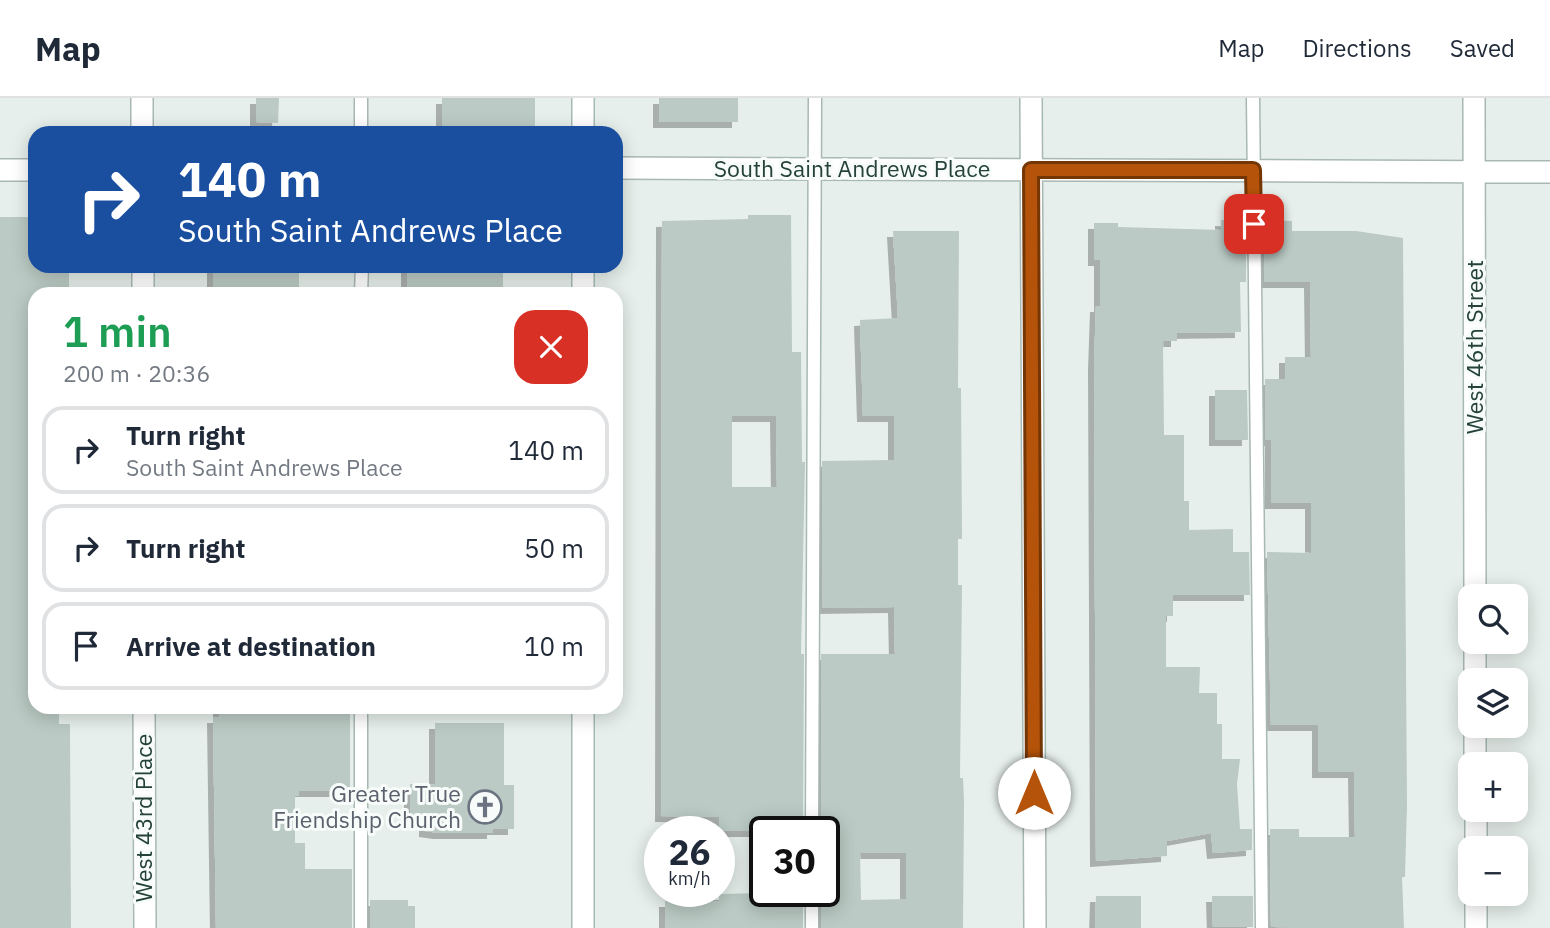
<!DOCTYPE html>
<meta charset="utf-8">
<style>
body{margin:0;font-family:"IBM Plex Sans",sans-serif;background:#f6f6f7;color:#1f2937;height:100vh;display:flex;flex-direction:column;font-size:26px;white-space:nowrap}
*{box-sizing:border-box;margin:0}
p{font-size:23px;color:#747a83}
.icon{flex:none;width:38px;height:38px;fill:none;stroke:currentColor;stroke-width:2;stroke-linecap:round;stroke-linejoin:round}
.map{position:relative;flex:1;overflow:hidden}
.panel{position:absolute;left:28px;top:189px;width:595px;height:427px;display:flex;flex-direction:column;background:#fff;border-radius:21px;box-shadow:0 4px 18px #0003}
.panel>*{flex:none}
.top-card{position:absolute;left:28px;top:28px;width:595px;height:147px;border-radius:21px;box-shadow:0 4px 18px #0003;background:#1a4fa0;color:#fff;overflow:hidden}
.controls{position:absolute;left:1458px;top:486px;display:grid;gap:14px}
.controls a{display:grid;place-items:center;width:70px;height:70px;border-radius:14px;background:#fff;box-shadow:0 4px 18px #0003;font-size:35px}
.speed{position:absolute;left:644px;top:718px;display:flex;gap:14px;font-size:35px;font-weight:700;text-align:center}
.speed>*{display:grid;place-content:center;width:91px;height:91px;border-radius:50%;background:#fff;box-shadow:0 4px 18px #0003;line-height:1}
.speed small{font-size:18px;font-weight:400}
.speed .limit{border:4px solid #111;border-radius:10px;background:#fff;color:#111}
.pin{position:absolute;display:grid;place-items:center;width:60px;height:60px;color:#fff;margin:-30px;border-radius:14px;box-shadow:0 4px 10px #0006}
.me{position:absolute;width:77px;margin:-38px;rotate:0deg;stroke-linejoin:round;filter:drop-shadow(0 0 5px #0008)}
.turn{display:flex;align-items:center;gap:24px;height:147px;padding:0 35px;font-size:32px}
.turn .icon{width:91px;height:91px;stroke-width:2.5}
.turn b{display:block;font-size:49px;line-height:60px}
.round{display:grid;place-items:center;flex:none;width:74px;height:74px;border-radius:21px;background:#f6f6f7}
.head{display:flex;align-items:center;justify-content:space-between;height:119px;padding:0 35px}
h1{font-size:42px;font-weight:600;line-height:52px;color:#1e9e55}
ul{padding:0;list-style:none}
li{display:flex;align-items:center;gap:21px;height:88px;margin:0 14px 10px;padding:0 21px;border:4px solid #e0e1e3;border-radius:21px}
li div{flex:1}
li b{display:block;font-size:26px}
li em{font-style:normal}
header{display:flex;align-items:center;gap:42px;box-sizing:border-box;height:98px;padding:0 35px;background:#fff;border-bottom:2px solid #e0e1e3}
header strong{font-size:33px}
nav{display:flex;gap:38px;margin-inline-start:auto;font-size:24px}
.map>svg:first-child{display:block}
.building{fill:#bbcac4;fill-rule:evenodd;filter:url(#shadow)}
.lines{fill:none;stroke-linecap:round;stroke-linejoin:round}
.service-casing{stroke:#a8b8b2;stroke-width:15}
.minor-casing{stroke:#a8b8b2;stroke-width:24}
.secondary-casing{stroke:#a4bbb3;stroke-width:24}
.service{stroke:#fff;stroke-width:12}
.minor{stroke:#fff;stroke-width:21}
.secondary{stroke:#fff;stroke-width:21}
.route-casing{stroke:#753606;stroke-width:18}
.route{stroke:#b45309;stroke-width:12}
.labels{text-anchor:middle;stroke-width:6;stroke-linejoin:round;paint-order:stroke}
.street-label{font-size:23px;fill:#24423a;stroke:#f7fbf9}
.worship-label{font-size:23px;fill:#5b616d;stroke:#f7fbf9;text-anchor:end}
</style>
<header>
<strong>Map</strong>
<nav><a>Map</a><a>Directions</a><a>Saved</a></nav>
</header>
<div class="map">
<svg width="1550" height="830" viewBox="0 0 1550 830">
<defs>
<filter id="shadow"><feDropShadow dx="-6" dy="6" stdDeviation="0" flood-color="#0004"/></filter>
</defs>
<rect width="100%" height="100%" fill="#e6efeb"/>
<path class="building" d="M 256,0 L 279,0 L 278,25 L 256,24 Z
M 442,0 L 535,0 L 535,28 L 442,28 Z
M 659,0 L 738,0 L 738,24 L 659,24 Z
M 748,117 L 791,117 L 792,254 L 801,254 L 802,364 L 805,364 L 801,556 L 804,556 L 803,733 L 719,733 L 719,719 L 661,718 L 662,123 L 748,121 ZM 732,318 L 776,318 L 777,389 L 732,389 Z
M 0,119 L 32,119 L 35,122 L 35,168 L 69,168 L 69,196 L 35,196 L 35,609 L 59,609 L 59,626 L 70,626 L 71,830 L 0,830 Z
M 1221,122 L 1246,123 L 1246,184 L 1240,184 L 1241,234 L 1177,235 L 1177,243 L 1163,243 L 1164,337 L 1184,337 L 1184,403 L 1189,403 L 1189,432 L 1233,431 L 1233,454 L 1249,454 L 1250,497 L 1173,497 L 1173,518 L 1166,518 L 1166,569 L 1200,569 L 1199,595 L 1217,595 L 1217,626 L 1222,626 L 1222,661 L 1240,661 L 1237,686 L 1240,731 L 1252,731 L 1252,752 L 1213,755 L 1211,735 L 1167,743 L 1167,758 L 1096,763 L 1094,266 L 1096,208 L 1100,208 L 1100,162 L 1094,162 L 1094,125 L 1118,125 L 1118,129 L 1221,132 Z
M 1264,122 L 1292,123 L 1292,133 L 1356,133 L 1403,140 L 1407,707 L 1405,779 L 1402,779 L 1404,830 L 1271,829 L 1270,731 L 1299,731 L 1299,739 L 1355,739 L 1354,674 L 1318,674 L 1318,627 L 1271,627 L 1267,454 L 1311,455 L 1311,405 L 1271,405 L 1271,342 L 1265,342 L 1265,281 L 1285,281 L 1285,259 L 1311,259 L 1310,184 L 1264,184 Z
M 893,133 L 959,133 L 958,290 L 961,290 L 962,441 L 958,441 L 958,487 L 962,487 L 960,680 L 963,680 L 964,704 L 963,830 L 821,830 L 821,793 L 828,793 L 828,733 L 821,733 L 821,556 L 895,556 L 894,509 L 822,510 L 822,363 L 894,362 L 894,318 L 863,318 L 860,222 L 898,220 ZM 860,755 L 906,755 L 906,801 L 861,802 Z
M 213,168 L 299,168 L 299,196 L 213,196 Z
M 407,168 L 503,168 L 503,196 L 407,196 Z
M 1215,292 L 1247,292 L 1248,342 L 1215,342 Z
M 219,609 L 350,609 L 350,693 L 299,693 L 299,698 L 295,698 L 295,745 L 305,745 L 305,771 L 352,771 L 352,830 L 216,830 L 213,619 L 219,619 Z
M 435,625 L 504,625 L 504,687 L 514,687 L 514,731 L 493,731 L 493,735 L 439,735 L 425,733 L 425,724 L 410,724 L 410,686 L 435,686 Z
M 803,794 L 803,830 L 665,830 L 665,803 L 719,803 L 719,796 Z
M 1096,798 L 1141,798 L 1141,830 L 1095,830 Z
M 1212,798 L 1253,798 L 1253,829 L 1213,829 Z
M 370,802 L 408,802 L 408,808 L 415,808 L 415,830 L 370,830 Z"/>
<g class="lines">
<defs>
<path id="service" d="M 361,0 L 361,35
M 1253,0 L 1262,830
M 361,196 L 362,168
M 812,733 L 815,0
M 361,830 L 361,609
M 812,830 L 812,793"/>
<path id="minor" d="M 142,0 L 142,35
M 1031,0 L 1035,830
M 1474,0 L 1475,499
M 616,70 L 1550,74
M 0,72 L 35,72
M 143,168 L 143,196
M 1475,544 L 1475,583
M 144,609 L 145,830
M 1475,628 L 1475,667
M 1476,712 L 1476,751
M 1476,796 L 1476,830"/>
<path id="secondary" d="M 583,0 L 583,35
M 583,168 L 583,196
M 583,609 L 583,830"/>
</defs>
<use href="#service" class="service-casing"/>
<use href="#minor" class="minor-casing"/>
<use href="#secondary" class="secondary-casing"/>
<use href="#service" class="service"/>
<use href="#minor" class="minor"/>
<use href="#secondary" class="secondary"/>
</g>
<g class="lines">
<defs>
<path id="route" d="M 1034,695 L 1031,72 L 1253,72 L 1254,126"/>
</defs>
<use href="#route" class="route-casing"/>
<use href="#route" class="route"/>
</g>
<defs>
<symbol id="church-ring" viewBox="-11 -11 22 22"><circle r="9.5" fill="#f7fbf9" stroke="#6b7280" stroke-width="1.5"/><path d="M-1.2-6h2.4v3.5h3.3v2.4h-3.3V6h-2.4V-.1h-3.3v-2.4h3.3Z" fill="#6b7280"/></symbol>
</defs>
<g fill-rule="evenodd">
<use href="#church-ring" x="466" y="690" width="38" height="38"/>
</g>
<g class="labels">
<g class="street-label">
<text x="852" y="79">South Saint Andrews Place</text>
<text transform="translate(1475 249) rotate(-90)" y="8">West 46th Street</text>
<text transform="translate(144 720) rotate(-90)" y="8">West 43rd Place</text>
</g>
<g class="worship-label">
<text x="461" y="704">Greater True<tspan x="461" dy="26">Friendship Church</tspan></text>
</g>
</g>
</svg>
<div class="controls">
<a><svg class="icon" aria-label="search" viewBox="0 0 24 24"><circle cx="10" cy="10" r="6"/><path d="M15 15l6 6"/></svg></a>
<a><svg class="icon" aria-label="layers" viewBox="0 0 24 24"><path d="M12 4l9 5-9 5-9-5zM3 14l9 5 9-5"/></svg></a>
<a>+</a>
<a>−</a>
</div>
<div class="speed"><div>26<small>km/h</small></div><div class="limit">30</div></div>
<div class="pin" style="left:1254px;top:126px;background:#d93025"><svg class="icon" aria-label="arrive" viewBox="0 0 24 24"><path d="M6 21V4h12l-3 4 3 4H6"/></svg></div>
<svg class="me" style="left:1034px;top:695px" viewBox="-20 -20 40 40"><circle r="19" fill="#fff"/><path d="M0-13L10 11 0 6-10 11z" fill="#b45309"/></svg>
<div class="top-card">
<div class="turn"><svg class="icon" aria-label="right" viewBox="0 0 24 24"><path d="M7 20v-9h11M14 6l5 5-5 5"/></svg><div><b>140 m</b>South Saint Andrews Place</div></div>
</div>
<section class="panel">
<div class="head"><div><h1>1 min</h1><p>200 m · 20:36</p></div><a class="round" style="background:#d93025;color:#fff"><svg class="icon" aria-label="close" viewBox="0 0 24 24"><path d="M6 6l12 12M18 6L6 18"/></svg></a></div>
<ul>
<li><svg class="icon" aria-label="right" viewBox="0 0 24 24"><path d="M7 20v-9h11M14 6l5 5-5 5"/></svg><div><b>Turn right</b><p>South Saint Andrews Place</p></div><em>140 m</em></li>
<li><svg class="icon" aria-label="right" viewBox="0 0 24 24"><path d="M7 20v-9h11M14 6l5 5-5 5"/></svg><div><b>Turn right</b></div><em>50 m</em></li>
<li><svg class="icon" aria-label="arrive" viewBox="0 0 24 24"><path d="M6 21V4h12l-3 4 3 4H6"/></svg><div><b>Arrive at destination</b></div><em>10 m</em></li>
</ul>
</section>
</div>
